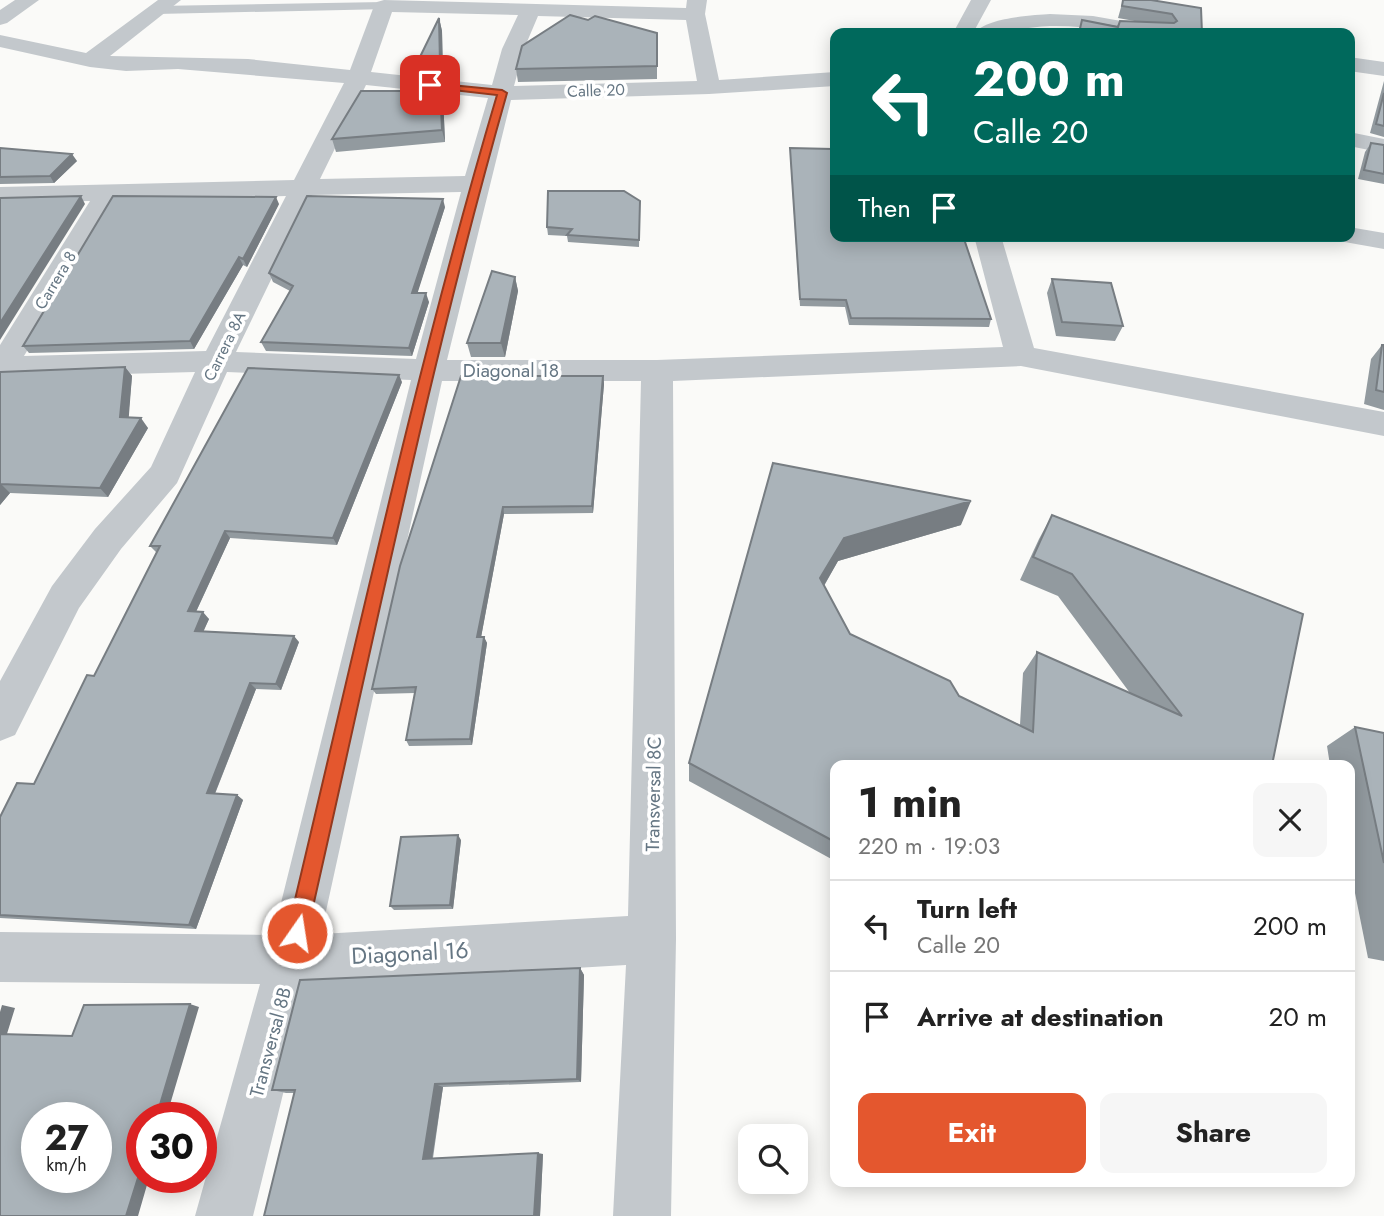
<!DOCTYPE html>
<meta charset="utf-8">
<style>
body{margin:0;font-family:Jost,sans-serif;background:#f6f6f6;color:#222;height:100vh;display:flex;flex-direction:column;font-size:26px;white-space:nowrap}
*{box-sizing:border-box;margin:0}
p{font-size:23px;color:#767676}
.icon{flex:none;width:38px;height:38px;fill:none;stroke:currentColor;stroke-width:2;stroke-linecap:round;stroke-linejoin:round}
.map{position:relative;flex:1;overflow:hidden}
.sheet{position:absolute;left:830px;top:760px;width:525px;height:427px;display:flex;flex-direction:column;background:#fff;border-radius:14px;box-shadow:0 4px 18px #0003}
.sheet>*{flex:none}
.guide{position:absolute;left:830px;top:28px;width:525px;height:214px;border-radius:14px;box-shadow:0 4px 18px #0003;background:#00695c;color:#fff;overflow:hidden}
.fabs{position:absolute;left:738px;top:1124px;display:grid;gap:14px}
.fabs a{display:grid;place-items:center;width:70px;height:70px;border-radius:14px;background:#fff;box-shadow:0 4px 18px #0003;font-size:35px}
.speed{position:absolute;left:21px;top:1102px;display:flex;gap:14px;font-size:35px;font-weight:700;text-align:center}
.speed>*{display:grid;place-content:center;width:91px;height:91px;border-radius:50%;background:#fff;box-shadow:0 4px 18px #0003;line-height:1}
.speed small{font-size:18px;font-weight:400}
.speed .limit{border:10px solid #d22;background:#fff;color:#111}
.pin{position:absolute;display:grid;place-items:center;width:60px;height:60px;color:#fff;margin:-30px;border-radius:14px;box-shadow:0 4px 10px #0006}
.me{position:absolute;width:77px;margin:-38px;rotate:13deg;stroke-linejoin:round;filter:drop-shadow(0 0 5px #0008)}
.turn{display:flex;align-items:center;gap:24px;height:147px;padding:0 28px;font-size:32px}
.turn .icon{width:91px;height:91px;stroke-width:2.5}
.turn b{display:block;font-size:49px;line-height:60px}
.then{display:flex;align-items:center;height:66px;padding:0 28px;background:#0003;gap:14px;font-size:26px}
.round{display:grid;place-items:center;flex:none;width:74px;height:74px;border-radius:14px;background:#f6f6f6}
.headline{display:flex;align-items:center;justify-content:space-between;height:119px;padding:0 28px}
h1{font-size:42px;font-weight:700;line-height:52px}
.action{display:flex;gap:14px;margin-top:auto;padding:14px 28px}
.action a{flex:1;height:80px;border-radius:14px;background:#e4572e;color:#fff;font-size:28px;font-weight:700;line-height:80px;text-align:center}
.action a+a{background:#f6f6f6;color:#222}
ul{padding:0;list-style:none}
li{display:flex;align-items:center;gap:21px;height:91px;padding:0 28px;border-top:2px solid #e0e0e0}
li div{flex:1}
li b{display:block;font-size:26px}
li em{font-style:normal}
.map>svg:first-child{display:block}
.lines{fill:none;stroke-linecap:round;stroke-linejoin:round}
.lane{fill:#c3c8cc;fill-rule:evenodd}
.street{fill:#c3c8cc;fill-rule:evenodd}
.wall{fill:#929a9f}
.shaded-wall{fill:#777d82}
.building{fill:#aab3b9;stroke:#777d82;stroke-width:2;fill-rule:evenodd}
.route{fill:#e4572e;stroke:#94391e;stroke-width:2}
.labels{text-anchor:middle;stroke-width:7;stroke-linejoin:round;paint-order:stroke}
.far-street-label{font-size:16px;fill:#657683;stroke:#fff}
.street-label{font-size:19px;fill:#657683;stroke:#fff}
.near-street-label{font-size:23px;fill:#657683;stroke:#fff}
</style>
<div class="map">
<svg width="1384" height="1216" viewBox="0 0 1384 1216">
<rect width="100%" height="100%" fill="#fafaf8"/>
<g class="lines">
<path class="lane" d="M 384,2 L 390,6 L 389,9 L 157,14 L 151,10 L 157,6 Z"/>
<path class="street" d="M 15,0 L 39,0 L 7,23 L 0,25 L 0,10 Z
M 158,0 L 181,0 L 110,56 L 248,59 L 350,70 L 374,6 L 377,2 L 384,0 L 686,8 L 687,0 L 707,0 L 705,14 L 719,80 L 835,72 L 835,86 L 709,94 L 511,100 L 447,360 L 657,360 L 1003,347 L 974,236 L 1001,236 L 1034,348 L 1384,412 L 1384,436 L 1021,366 L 673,381 L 676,939 L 671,1216 L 613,1216 L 626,965 L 310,984 L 253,1216 L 195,1216 L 260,984 L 0,982 L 0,932 L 273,935 L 411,380 L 227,372 L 177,483 L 121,549 L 79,608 L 15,735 L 0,741 L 0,681 L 52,586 L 95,529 L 151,467 L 195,372 L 11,377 L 0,380 L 0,345 L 90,201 L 0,203 L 0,187 L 294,180 L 344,83 L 178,69 L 126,71 L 90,67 L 0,47 L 0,35 L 86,53 ZM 392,12 L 518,15 L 502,49 L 492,85 L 371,72 ZM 538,16 L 686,20 L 697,81 L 514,86 L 524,49 ZM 366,85 L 488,98 L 465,176 L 320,179 ZM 461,192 L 416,359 L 236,352 L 312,195 ZM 286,196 L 206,351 L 24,356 L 116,201 ZM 442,381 L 641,381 L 628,916 L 321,934 Z
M 971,0 L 991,0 L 973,33 L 953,33 Z
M 1050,14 L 1093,16 L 1166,29 L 1169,33 C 1129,35 1090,25 1050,26 C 1024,27 1000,34 975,33 C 985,18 1032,15 1050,14 Z
M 1349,57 L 1384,62 L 1384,76 L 1349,71 Z
M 1349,132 L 1384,139 L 1384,153 L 1349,146 Z
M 1349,227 L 1384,233 L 1384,249 L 1339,241 L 1336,236 L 1349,236 Z"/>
</g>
<path class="wall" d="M 1123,0 L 1151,0 L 1202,33 L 1078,33 L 1082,20 L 1117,26 L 1120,21 L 1140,22 L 1118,18 Z
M 439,18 L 442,31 L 443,77 L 422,75 L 418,61 Z
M 588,20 L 657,33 L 657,79 L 518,82 L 516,69 Z
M 1384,81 L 1384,137 L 1370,133 Z
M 443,96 L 445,142 L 336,152 L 332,139 Z
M 1371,143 L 1384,145 L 1384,184 L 1358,179 L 1365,152 Z
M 0,148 L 77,161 L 54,183 L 0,184 Z
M 790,148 L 832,152 L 991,319 L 989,327 L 849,325 L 845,307 L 800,306 L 790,155 Z
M 640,201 L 639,247 L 568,242 L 567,236 L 548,235 L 547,227 Z
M 279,204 L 247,267 L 243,265 L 194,349 L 29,353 L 23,346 Z
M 445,207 L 417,293 L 429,302 L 412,356 L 266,351 L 261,342 L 290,291 L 273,282 L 269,273 Z
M 515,277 L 518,291 L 505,357 L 471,357 L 467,343 Z
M 1052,279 L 1123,326 L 1115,341 L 1056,336 L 1047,293 Z
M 1382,345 L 1384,345 L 1384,410 L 1364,404 L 1371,359 Z
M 125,367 L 132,376 L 128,418 L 148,428 L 108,497 L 10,493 L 0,505 L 0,372 Z
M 603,376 L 604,384 L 593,513 L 504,514 L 481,637 L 484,637 L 487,643 L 472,745 L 409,746 L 406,740 L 415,693 L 376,694 L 372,689 L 400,566 Z
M 402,382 L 337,545 L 230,538 L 196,612 L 209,619 L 203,631 L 299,642 L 281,690 L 256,689 L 215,794 L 237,795 L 243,800 L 196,929 L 0,918 L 0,817 L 34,784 L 94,676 L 157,553 L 150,546 Z
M 773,463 L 961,525 L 838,561 L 824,586 L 850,634 L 959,696 L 1020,725 L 1023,673 L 1037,652 L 1130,693 L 1058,596 L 1020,580 L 1039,539 L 1052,515 L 1272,765 L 835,765 L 835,861 L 689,781 L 689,763 Z
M 1355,727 L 1384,733 L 1384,961 L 1368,958 L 1349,863 L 1349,765 L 1330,765 L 1327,746 Z
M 461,840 L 453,909 L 394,910 L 390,906 Z
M 580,968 L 584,975 L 581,1082 L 443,1087 L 433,1158 L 543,1154 L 540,1216 L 294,1093 L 286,1093 L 272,1090 Z"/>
<path class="shaded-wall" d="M 439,18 L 442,31 L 443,77 L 440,63 Z
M 440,83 L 443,96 L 445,142 L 442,130 Z
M 72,154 L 77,161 L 54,183 L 50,176 Z
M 81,196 L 85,204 L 0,340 L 0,323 Z
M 276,197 L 279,204 L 247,267 L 243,259 Z
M 443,199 L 445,207 L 415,301 L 412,293 Z
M 239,257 L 243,265 L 194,349 L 190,341 Z
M 515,277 L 518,291 L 505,357 L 501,343 Z
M 426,293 L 429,302 L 412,356 L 409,348 Z
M 125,367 L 132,376 L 128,427 L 120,417 Z
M 399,375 L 402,382 L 337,545 L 333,538 Z
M 603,376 L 604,384 L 593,513 L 592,506 Z
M 141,418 L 148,428 L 108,497 L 100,488 Z
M 1,484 L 10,493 L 0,505 L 0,485 Z
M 971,501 L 961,525 L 838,561 L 815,601 L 820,578 L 844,538 Z
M 503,507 L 504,514 L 480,643 L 477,637 Z
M 225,531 L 230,538 L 193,618 L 188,611 Z
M 203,612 L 209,619 L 201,637 L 195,631 Z
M 294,636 L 299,642 L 281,690 L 276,684 Z
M 484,637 L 487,643 L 472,745 L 470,739 Z
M 250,683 L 256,689 L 213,798 L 207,793 Z
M 237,795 L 243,800 L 196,929 L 189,925 Z
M 458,835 L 461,840 L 453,909 L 450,905 Z
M 580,968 L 584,975 L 581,1082 L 577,1079 Z
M 190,1004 L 199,1007 L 166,1118 L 156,1118 Z
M 2,1005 L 15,1008 L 6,1037 L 0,1036 L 0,1012 Z
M 435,1084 L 443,1087 L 432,1159 L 423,1159 Z
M 538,1153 L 543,1154 L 540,1216 L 534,1216 Z
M 142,1165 L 142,1178 L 149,1178 L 138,1216 L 126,1216 Z"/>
<path class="building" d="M 1123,0 L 1151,0 L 1201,8 L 1202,33 L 1079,33 L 1082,20 L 1118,27 L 1120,21 L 1174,23 L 1177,21 L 1172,14 L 1122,6 Z
M 570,15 L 588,20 L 595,16 L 657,33 L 657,66 L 516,69 L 522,46 Z
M 439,18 L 440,63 L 418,61 Z
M 410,80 L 440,83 L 442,130 L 332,139 L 361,91 L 405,91 Z
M 1384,93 L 1384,126 L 1376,124 Z
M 1371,143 L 1384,145 L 1384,174 L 1364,170 Z
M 0,148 L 72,154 L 50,176 L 0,177 Z
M 790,148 L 832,149 L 832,152 L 835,152 L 835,236 L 963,236 L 991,319 L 851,318 L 846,300 L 800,299 Z
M 548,191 L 624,191 L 640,201 L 639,240 L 567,235 L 572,229 L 547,227 Z
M 81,196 L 0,323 L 0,198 Z
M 113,196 L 276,197 L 243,259 L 239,257 L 190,341 L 23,346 Z
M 307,196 L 443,199 L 412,293 L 426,293 L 409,348 L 261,342 L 293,286 L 269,273 Z
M 492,271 L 515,277 L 501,343 L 467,343 Z
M 1052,279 L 1111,283 L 1123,326 L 1062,322 Z
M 1382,345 L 1384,345 L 1384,392 L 1376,390 Z
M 125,367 L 120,417 L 141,418 L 100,488 L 1,484 L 0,485 L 0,372 Z
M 248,368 L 399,375 L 333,538 L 225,531 L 188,611 L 203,612 L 195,631 L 294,636 L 276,684 L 250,683 L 207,793 L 237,795 L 189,925 L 0,915 L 0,817 L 17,783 L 34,784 L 87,675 L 94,676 L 160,546 L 150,546 Z
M 461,376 L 603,376 L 592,506 L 503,507 L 477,637 L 484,637 L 470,739 L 406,740 L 416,687 L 372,689 L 400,566 Z
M 773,463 L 971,501 L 844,538 L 820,578 L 850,634 L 950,681 L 959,696 L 1033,732 L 1037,652 L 1182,716 L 1072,574 L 1033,557 L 1052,515 L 1303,614 L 1272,765 L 835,765 L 835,842 L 689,763 Z
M 1355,727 L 1384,733 L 1384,863 Z
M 458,835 L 450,905 L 390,906 L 401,837 Z
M 580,968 L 577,1079 L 435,1084 L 423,1159 L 538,1153 L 534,1216 L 264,1216 L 295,1090 L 272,1090 L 300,980 Z
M 190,1004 L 156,1118 L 142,1118 L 142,1165 L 126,1216 L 0,1216 L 0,1034 L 72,1036 L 84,1005 ZM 37,1118 L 96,1118 L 96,1178 L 37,1178 Z"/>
<path class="route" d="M 430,83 L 502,90 L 507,93 C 428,370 371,653 307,933 L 304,940 L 297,943 L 290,940 L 287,933 C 354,654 415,371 497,95 L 427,87 L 425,85 Z"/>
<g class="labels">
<g class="far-street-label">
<text transform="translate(596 90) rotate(-2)" y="6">Calle 20</text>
<text transform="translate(55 280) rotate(-59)" y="6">Carrera 8</text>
<text transform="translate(224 346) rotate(-64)" y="6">Carrera 8A</text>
</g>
<g class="street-label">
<text x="511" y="377">Diagonal 18</text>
<text transform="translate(653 794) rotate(-89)" y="7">Transversal 8C</text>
<text transform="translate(270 1042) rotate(-75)" y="7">Transversal 8B</text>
</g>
<g class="near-street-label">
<text transform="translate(410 953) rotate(-3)" y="8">Diagonal 16</text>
</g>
</g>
</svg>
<div class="fabs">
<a><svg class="icon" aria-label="search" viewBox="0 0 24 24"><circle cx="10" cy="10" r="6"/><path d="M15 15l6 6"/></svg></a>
</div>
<div class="speed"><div>27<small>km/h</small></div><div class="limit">30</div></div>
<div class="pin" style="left:430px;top:85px;background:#d93025"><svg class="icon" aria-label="arrive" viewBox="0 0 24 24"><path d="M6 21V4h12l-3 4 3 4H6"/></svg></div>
<svg class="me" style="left:297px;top:933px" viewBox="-20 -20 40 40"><circle r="17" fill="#e4572e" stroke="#fff" stroke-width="3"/><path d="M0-11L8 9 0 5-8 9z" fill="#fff"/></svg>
<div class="guide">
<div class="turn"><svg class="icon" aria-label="left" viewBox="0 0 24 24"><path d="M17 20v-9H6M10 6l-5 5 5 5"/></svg><div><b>200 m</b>Calle 20</div></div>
<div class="then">Then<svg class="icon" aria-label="arrive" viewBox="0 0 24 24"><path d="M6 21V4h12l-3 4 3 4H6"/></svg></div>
</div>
<section class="sheet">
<div class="headline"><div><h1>1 min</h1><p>220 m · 19:03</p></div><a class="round"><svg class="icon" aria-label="close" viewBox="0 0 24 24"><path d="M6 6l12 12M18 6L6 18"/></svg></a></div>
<ul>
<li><svg class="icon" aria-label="left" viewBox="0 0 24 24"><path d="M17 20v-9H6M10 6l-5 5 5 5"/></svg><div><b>Turn left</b><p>Calle 20</p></div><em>200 m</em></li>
<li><svg class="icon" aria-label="arrive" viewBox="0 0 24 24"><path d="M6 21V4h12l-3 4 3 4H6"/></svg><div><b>Arrive at destination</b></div><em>20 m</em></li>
</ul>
<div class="action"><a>Exit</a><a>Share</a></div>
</section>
</div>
